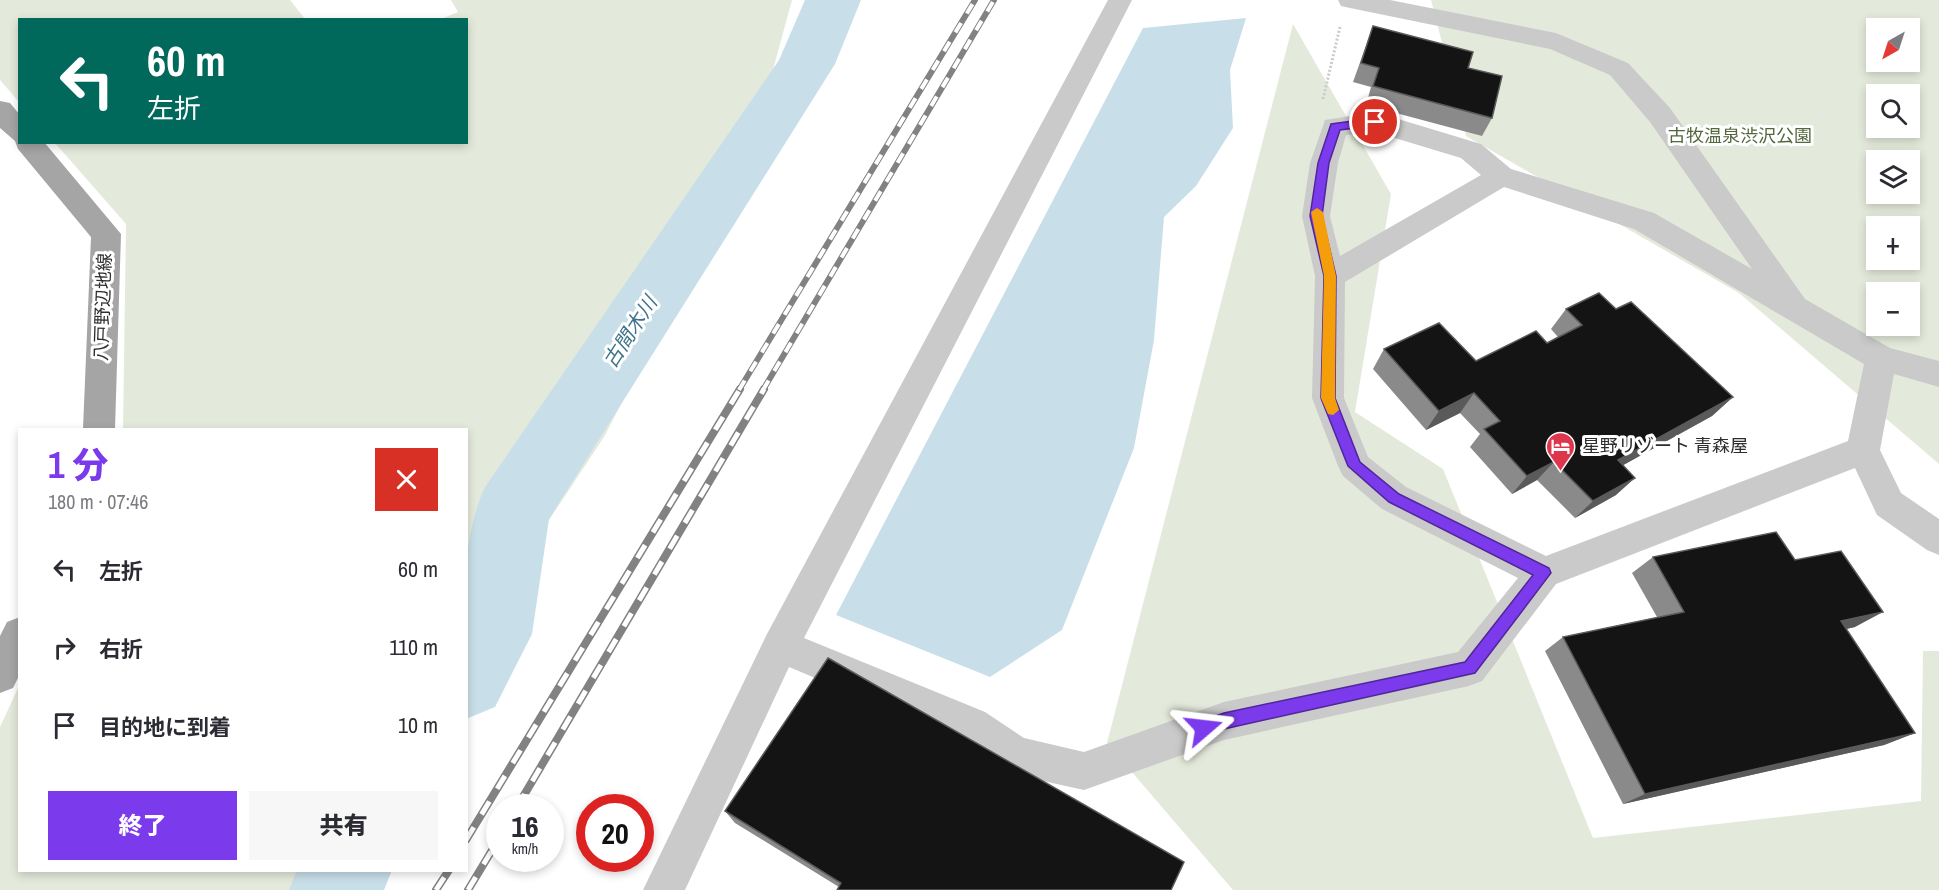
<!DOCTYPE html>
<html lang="ja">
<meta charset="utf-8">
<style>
body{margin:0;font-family:"Archivo Narrow","Noto Sans JP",sans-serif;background:#f7f7f7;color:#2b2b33;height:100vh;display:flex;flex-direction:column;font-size:22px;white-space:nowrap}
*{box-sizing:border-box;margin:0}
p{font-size:20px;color:#7c7c81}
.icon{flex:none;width:33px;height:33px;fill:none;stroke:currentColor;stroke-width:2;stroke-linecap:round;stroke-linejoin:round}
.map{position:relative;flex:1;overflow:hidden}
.panel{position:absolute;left:18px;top:428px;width:450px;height:444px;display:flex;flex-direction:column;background:#fff;border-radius:0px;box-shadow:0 3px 9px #0003}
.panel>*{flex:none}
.top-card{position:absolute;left:18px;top:18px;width:450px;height:126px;border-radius:0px;box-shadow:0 3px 9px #0003;background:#00695c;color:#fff;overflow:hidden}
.needle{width:39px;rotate:219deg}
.controls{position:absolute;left:1866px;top:18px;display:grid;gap:12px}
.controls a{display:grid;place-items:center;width:54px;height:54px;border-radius:0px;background:#fff;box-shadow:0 3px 9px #0003;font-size:30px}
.speed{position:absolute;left:486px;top:794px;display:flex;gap:12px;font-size:30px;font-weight:700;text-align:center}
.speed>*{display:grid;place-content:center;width:78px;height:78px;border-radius:50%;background:#fff;box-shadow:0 3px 9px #0003;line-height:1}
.speed small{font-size:15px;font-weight:400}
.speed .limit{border:9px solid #d22;background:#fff;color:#111}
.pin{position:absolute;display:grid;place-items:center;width:51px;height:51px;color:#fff;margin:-26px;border:3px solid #fff;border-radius:50%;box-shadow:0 2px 6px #0007}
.me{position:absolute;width:66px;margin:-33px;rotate:73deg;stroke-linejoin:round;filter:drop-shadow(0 0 4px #0008)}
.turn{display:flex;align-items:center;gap:21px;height:126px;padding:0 30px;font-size:27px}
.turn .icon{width:78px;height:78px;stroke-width:2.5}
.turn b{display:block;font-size:42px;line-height:51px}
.round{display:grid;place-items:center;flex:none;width:63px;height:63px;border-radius:0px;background:#f7f7f7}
.headline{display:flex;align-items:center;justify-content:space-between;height:102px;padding:0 30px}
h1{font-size:36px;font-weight:800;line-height:45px;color:#7c3aed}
.primary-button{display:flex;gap:12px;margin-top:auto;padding:12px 30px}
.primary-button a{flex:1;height:69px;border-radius:0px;background:#7c3aed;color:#fff;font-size:24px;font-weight:800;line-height:69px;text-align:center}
.primary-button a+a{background:#f7f7f7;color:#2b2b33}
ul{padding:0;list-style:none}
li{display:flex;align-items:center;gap:18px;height:78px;padding:0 30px}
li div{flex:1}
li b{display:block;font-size:22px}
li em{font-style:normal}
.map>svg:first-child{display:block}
.green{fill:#e4eadb;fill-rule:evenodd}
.water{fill:#c8dfe9}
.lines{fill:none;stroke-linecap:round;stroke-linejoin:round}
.river{fill:#c8dfe9;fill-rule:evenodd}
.path{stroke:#cacaca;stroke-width:3;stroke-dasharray:2 2;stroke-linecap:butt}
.minor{fill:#cacaca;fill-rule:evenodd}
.major{fill:#a5a5a5;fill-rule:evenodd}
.rail-far1-casing{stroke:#828282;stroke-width:6}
.rail-casing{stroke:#828282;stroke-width:8}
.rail-far1{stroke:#fff;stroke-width:4;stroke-dasharray:11;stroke-linecap:butt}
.rail{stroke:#fff;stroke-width:5;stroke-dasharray:15;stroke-linecap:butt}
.wall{fill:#8a8a8a}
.shaded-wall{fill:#5a5a5a}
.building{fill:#141414;stroke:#5a5a5a;stroke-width:1.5}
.route{fill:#7c3aed;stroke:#51269a;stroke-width:1.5}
.slow{fill:#f59e0b}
.labels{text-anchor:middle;stroke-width:6;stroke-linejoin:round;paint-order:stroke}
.park-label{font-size:18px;fill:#53673d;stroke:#fff}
.street-label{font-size:18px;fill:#2d2d2d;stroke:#fff}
.poi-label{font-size:18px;fill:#2d2d2d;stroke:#fff;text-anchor:start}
.water-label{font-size:20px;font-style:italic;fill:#3f738b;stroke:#fff}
</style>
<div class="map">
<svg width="1939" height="890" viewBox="0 0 1939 890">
<rect width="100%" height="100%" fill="#fff"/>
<path class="green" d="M 0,0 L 290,0 L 305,19 L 20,20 L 19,102 L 0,80 Z
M 451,0 L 792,0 L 749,158 L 604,437 L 467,644 L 466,429 L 123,429 L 126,224 L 55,143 L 466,142 L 466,20 L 441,19 L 458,12 Z
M 1431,0 L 1939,0 L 1939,464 L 1739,293 L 1466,136 ZM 1876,28 L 1910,28 L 1910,62 L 1876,62 ZM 1876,94 L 1910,94 L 1910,128 L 1876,128 ZM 1876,160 L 1910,160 L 1910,194 L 1876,194 ZM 1876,226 L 1910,226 L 1910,260 L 1876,260 ZM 1876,292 L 1910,292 L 1910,326 L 1876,326 Z
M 1293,24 L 1391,194 L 1355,412 L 1443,469 L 1593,838 L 1921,801 L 1923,651 L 1939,651 L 1939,890 L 1233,890 L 1107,743 Z
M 19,686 L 20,870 L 323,870 L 310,890 L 0,890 L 0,727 Z"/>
<path class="water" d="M 1246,18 L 1230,70 L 1233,128 L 1196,186 L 1164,217 L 1154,340 L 1134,448 L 1062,630 L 990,677 L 836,615 L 1143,28 Z"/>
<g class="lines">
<path class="river" d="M 805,0 L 861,0 L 835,64 L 549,519 L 532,634 L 495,707 L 466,719 C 466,648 455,551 485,487 L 779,60 Z
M 297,870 L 392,870 L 384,890 L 289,890 Z"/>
<path class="path" d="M 1323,99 L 1340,27"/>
<path class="minor" d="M 1108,0 L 1132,0 L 804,638 L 985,712 L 1024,738 L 1084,752 L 1224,702 L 1458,652 L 1518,578 L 1382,509 L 1343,476 L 1338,466 L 1312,398 L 1315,276 L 1302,216 L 1310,163 L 1325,120 L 1375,112 L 1481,144 L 1511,169 L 1654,213 L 1752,269 L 1650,122 L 1610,75 L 1550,49 L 1350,8 L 1341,6 L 1338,0 L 1390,0 L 1556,33 L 1628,63 L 1670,108 L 1805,299 L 1890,348 L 1939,361 L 1939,387 L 1894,374 L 1880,450 L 1901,493 L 1939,519 L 1939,555 L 1927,550 L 1877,515 L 1855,468 L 1556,584 L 1482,681 L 1469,686 L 1224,740 L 1084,790 L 1016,775 L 1002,770 L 959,738 L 789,667 L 685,890 L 643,890 L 767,634 ZM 1375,132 L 1461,158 L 1481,175 L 1340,256 L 1330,216 L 1338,163 L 1346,135 ZM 1504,187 L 1634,229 L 1864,364 L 1848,441 L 1546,556 L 1406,487 L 1368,457 L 1344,398 L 1345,282 Z"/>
<path class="major" d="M 0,101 L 10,103 L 20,115 L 20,142 L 44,142 L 121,234 L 115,429 L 83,429 L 91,237 L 18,149 L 15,141 L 0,128 Z
M 20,617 L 20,674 L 13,688 L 0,693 L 0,636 L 7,622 Z"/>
<defs>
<path id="rail-far1" d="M 739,390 L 975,0
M 763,390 L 994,0"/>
<path id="rail" d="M 517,807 L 764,389
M 466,840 L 740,389
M 436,890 L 449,870
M 468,890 L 500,837"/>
</defs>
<use href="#rail-far1" class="rail-far1-casing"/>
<use href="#rail" class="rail-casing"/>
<use href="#rail-far1" class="rail-far1"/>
<use href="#rail" class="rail"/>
</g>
<path class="wall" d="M 1373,26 L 1468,68 L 1492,118 L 1482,136 L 1366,105 L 1371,87 L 1353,82 Z
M 1566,309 L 1616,309 L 1733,397 L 1712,416 L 1623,465 L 1616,495 L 1575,518 L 1537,480 L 1512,494 L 1470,447 L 1480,434 L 1460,413 L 1426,430 L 1373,369 L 1384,349 L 1476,361 L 1547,343 L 1558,337 L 1551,329 Z
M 1653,557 L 1795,560 L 1855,627 L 1846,629 L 1915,733 L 1884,745 L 1623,804 L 1545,651 L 1563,637 L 1657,617 L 1632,573 Z
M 725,811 L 1171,890 L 839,887 L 735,823 Z"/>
<path class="shaded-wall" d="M 1474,393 L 1460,413 L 1426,430 L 1439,411 Z
M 1733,397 L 1712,416 L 1600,478 L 1618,460 Z
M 1554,462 L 1537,480 L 1512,494 L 1527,476 Z
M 1635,478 L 1616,495 L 1575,518 L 1593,501 Z
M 1883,612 L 1855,627 L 1814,636 L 1841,621 Z
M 1915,733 L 1884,745 L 1623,804 L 1645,794 Z"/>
<path class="building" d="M 1373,26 L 1473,52 L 1468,68 L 1502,76 L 1492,118 L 1373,86 L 1379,68 L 1361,63 Z
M 1599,293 L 1616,309 L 1631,302 L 1733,397 L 1618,460 L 1635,478 L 1593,501 L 1554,462 L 1527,476 L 1484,429 L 1500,421 L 1474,393 L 1439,411 L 1384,349 L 1439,323 L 1476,361 L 1536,331 L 1547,343 L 1582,325 L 1566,309 Z
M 1776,532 L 1795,560 L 1841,551 L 1883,612 L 1841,621 L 1915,733 L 1645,794 L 1563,637 L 1684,612 L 1653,557 Z
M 828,658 L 1184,862 L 1171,890 L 837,890 L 841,883 L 725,811 Z"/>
<path class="route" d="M 1375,118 L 1381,122 L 1379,125 L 1340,130 L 1329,163 L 1322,216 L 1336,276 L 1335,398 L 1360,462 L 1399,494 L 1549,568 L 1551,573 L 1475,673 L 1224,729 L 1204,736 L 1198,733 L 1196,728 L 1198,722 L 1224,713 L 1465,662 L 1533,575 L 1389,502 L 1348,466 L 1321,398 L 1324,276 L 1310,216 L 1318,163 L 1331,124 Z"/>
<path class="slow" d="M 1317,208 L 1323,212 L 1336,276 L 1335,398 L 1339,410 L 1333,415 L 1328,414 L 1321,398 L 1324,276 L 1311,212 Z"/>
<defs>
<symbol id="hotel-pin" viewBox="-11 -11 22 30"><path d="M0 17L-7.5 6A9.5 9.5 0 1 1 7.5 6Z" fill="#dd364d" stroke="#fff"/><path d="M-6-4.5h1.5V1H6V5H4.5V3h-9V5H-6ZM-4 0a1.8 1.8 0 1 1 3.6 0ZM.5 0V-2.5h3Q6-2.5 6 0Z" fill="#fff"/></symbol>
</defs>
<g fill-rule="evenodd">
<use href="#hotel-pin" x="1544" y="430" width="33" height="45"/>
</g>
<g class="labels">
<g class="park-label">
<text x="1740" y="142">古牧温泉渋沢公園</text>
</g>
<g class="street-label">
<text transform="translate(103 307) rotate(-88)" y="6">八戸野辺地線</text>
</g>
<g class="poi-label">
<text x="1582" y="452">星野リゾート 青森屋</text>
</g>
<g class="water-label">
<text transform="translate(630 332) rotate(-57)" y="7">古間木川</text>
</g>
</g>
</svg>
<div class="controls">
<a><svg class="needle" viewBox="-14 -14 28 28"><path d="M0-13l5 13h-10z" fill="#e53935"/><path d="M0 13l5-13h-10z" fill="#7c7c81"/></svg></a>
<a><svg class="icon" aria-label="search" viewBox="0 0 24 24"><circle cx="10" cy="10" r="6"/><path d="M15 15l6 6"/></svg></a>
<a><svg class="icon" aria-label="layers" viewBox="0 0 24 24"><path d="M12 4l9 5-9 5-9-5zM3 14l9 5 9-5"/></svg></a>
<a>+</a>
<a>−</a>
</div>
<div class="speed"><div>16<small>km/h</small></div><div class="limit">20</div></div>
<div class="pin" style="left:1375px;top:122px;background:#d93025"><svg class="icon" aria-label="arrive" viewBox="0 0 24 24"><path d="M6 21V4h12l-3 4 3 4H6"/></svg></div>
<svg class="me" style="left:1204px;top:728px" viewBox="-20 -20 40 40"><path d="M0-17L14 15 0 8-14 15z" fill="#7c3aed" stroke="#fff" stroke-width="4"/></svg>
<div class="top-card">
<div class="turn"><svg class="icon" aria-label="left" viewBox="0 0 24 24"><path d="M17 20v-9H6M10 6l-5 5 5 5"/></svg><div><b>60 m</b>左折</div></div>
</div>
<section class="panel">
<div class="headline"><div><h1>1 分</h1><p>180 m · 07:46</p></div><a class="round" style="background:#d93025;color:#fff"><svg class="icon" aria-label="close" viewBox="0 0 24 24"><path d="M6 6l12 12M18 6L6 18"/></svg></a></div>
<ul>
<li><svg class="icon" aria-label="left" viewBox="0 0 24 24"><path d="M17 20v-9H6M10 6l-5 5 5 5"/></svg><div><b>左折</b></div><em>60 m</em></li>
<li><svg class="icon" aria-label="right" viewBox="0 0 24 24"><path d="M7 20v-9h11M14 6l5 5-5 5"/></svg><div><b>右折</b></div><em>110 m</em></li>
<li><svg class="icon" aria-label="arrive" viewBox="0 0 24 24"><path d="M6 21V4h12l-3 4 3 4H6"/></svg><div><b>目的地に到着</b></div><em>10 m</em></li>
</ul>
<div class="primary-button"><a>終了</a><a>共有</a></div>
</section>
</div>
